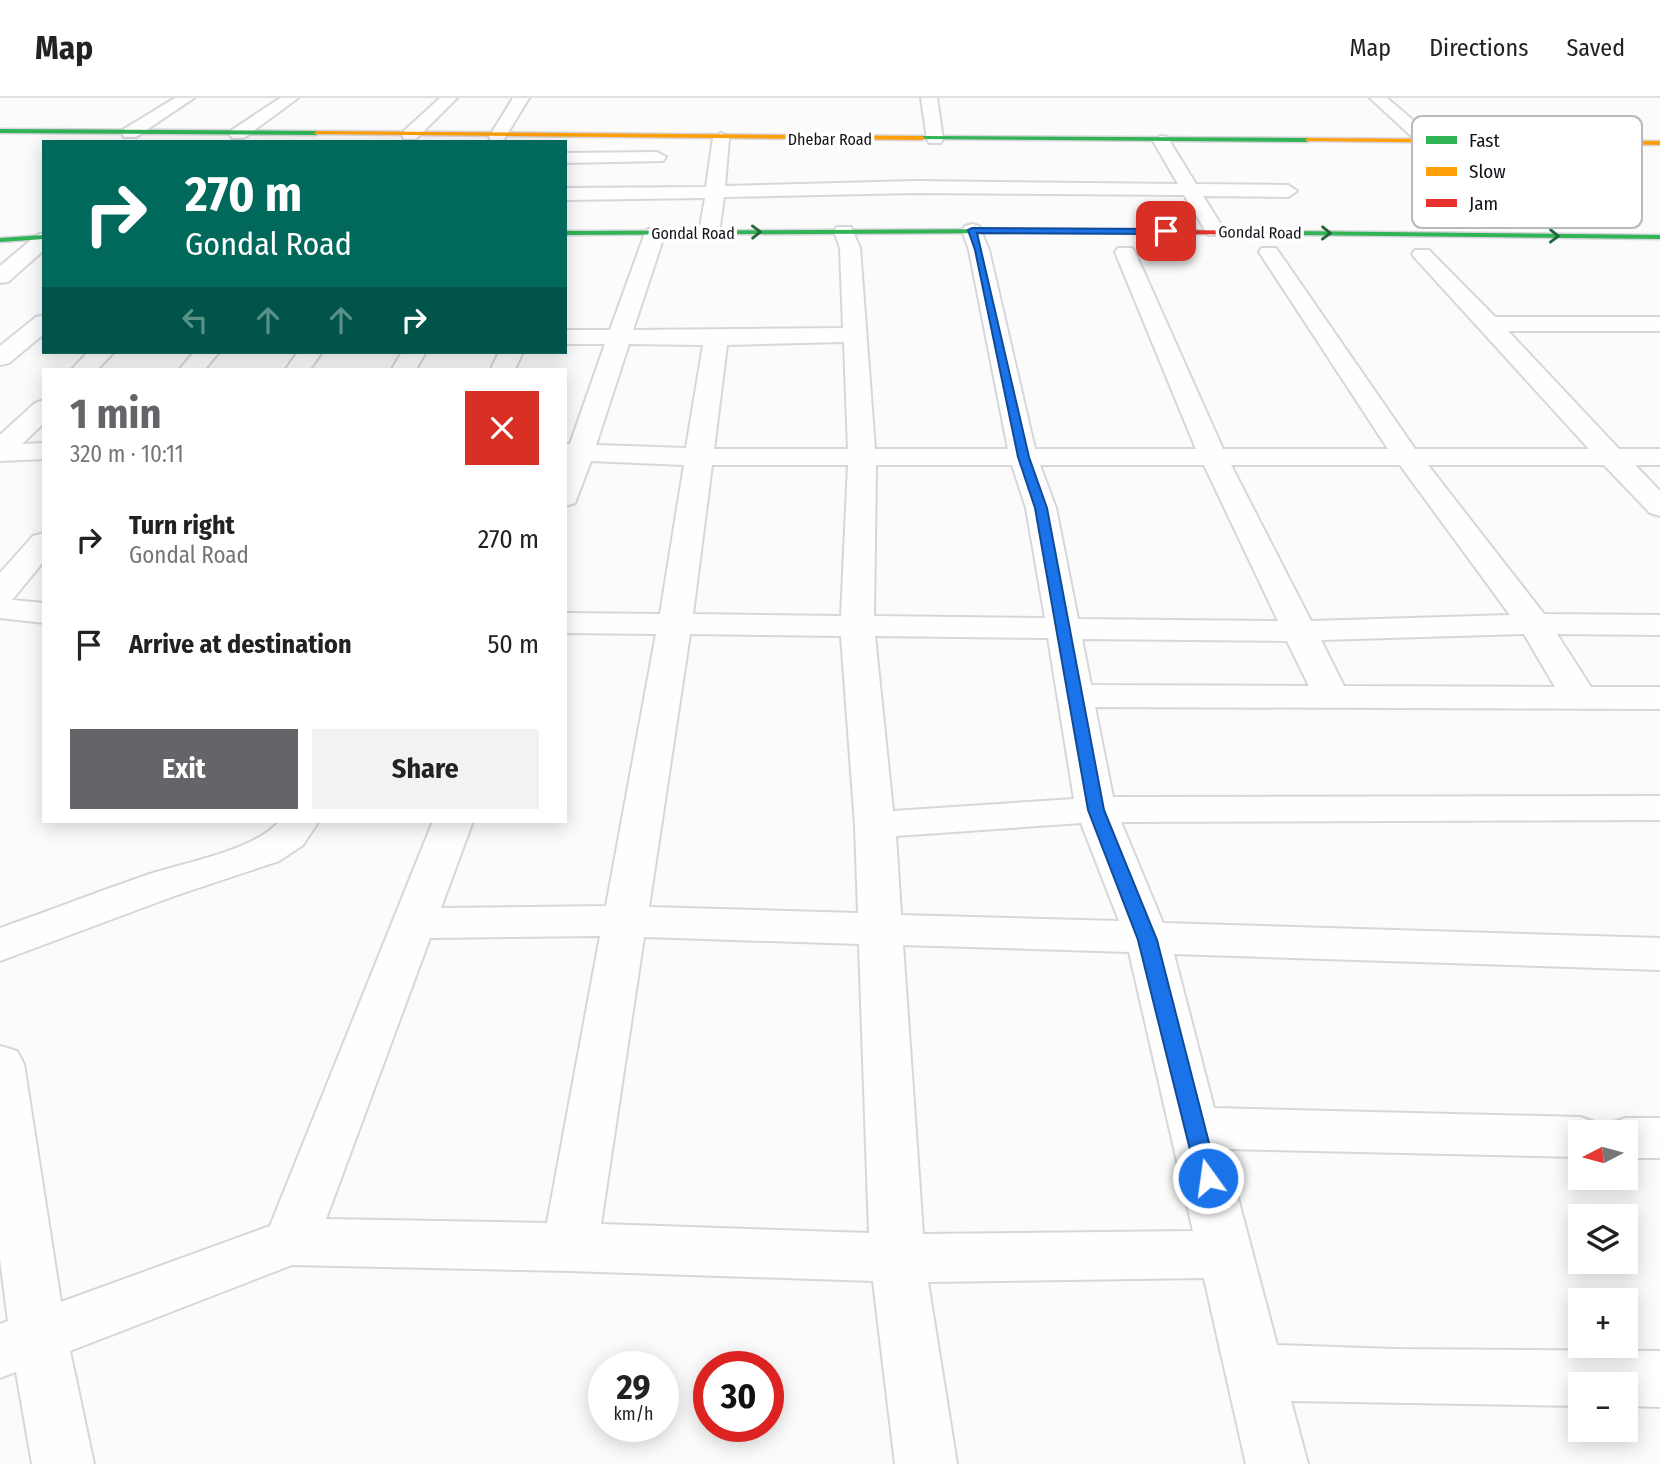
<!DOCTYPE html>
<meta charset="utf-8">
<style>
body{margin:0;font-family:"Fira Sans Condensed",sans-serif;background:#f2f2f2;color:#222;height:100vh;display:flex;flex-direction:column;font-size:26px;white-space:nowrap}
*{box-sizing:border-box;margin:0}
p{font-size:23px;color:#767676}
.icon{flex:none;width:38px;height:38px;fill:none;stroke:currentColor;stroke-width:2;stroke-linecap:round;stroke-linejoin:round}
.map{position:relative;flex:1;overflow:hidden}
.drawer{position:absolute;left:42px;top:270px;width:525px;height:455px;display:flex;flex-direction:column;background:#fff;border-radius:0px;box-shadow:0 4px 18px #0003}
.drawer>*{flex:none}
.banner{position:absolute;left:42px;top:42px;width:525px;height:214px;border-radius:0px;box-shadow:0 4px 18px #0003;background:#00695c;color:#fff;overflow:hidden}
.needle{width:46px;rotate:264deg}
.buttons{position:absolute;left:1568px;top:1022px;display:grid;gap:14px}
.buttons a{display:grid;place-items:center;width:70px;height:70px;border-radius:0px;background:#fff;box-shadow:0 4px 18px #0003;font-size:35px}
.speed{position:absolute;left:588px;top:1253px;display:flex;gap:14px;font-size:35px;font-weight:700;text-align:center}
.speed>*{display:grid;place-content:center;width:91px;height:91px;border-radius:50%;background:#fff;box-shadow:0 4px 18px #0003;line-height:1}
.speed small{font-size:18px;font-weight:400}
.speed .limit{border:10px solid #d22;background:#fff;color:#111}
.pin{position:absolute;display:grid;place-items:center;width:60px;height:60px;color:#fff;margin:-30px;border-radius:14px;box-shadow:0 4px 10px #0006}
.me{position:absolute;width:77px;margin:-38px;rotate:346deg;stroke-linejoin:round;filter:drop-shadow(0 0 5px #0008)}
.turn{display:flex;align-items:center;gap:24px;height:147px;padding:0 28px;font-size:32px}
.turn .icon{width:91px;height:91px;stroke-width:2.5}
.turn b{display:block;font-size:49px;line-height:60px}
.lanes{display:flex;align-items:center;height:66px;padding:0 28px;background:#0003;justify-content:center;gap:35px;direction:ltr}
.lanes .off{opacity:.35}
.round{display:grid;place-items:center;flex:none;width:74px;height:74px;border-radius:0px;background:#f2f2f2}
.overview{display:flex;align-items:center;justify-content:space-between;height:119px;padding:0 28px}
h1{font-size:42px;font-weight:700;line-height:52px;color:#666469}
.button{display:flex;gap:14px;margin-top:auto;padding:14px 28px}
.button a{flex:1;height:80px;border-radius:0px;background:#666469;color:#fff;font-size:28px;font-weight:700;line-height:80px;text-align:center}
.button a+a{background:#f2f2f2;color:#222}
ul{padding:0;list-style:none}
li{display:flex;align-items:center;gap:21px;height:105px;padding:0 28px}
li div{flex:1}
li b{display:block;font-size:26px}
li em{font-style:normal}
header{display:flex;align-items:center;gap:42px;box-sizing:border-box;height:98px;padding:0 35px;background:#fff;border-bottom:2px solid #e0e0e0}
header strong{font-size:33px}
nav{display:flex;gap:38px;margin-inline-start:auto;font-size:24px}
.map>svg:first-child{display:block}
.lines{fill:none;stroke-linecap:round;stroke-linejoin:round}
.street-casing{stroke:#d8d6db;stroke-width:4}
.fast-casing{stroke:#d8d6db;stroke-width:3}
.slow-casing{stroke:#d8d6db;stroke-width:3}
.jam-casing{stroke:#d8d6db;stroke-width:3}
.street{fill:#fefefe;fill-rule:evenodd}
.fast{fill:#30b455;fill-rule:evenodd}
.slow{fill:#ff9f0a;fill-rule:evenodd}
.jam{fill:#e5322d;fill-rule:evenodd}
.oneway{stroke:#236338}
.route{fill:#1a73e8;stroke:#114b97;stroke-width:2}
.labels{text-anchor:middle;stroke-width:7;stroke-linejoin:round;paint-order:stroke}
.far-street-label{font-size:16px;fill:#16121a;stroke:#fff}
.key{fill:#fff;stroke:#b9b8ba;stroke-width:2}
.key-label{font-size:19px;fill:#16121a}
</style>
<header>
<strong>Map</strong>
<nav><a>Map</a><a>Directions</a><a>Saved</a></nav>
</header>
<div class="map">
<svg width="1660" height="1366" viewBox="0 0 1660 1366">
<rect width="100%" height="100%" fill="#fbfbfb"/>
<g class="lines">
<defs>
<path id="street" d="M 175,0 L 194,0 L 136,39 L 124,39 L 122,35 L 124,31 Z
M 280,0 L 298,0 L 244,40 L 232,40 L 230,36 L 232,32 Z
M 440,0 L 457,0 L 416,41 L 404,41 L 402,37 L 404,33 Z
M 513,0 L 529,0 L 503,43 L 491,43 L 489,39 Z
M 921,0 L 937,0 L 943,41 L 941,45 L 929,45 L 927,41 Z
M 1370,0 L 1387,0 L 1434,40 L 1436,44 L 1434,48 L 1422,48 Z
M 721,35 L 729,40 L 725,88 L 915,83 L 1178,86 L 1153,43 L 1161,38 L 1167,39 L 1196,86 L 1288,87 L 1297,93 L 1288,99 L 1203,98 L 1225,133 L 1222,137 L 1208,137 L 1184,97 L 915,95 L 724,99 L 719,135 L 716,139 L 702,139 L 699,135 L 705,100 L 565,102 L 565,90 L 706,89 L 713,40 Z
M 657,54 L 666,59 L 663,63 L 565,65 L 565,55 Z
M 972,126 L 979,128 L 989,152 L 1035,351 L 1196,351 L 1115,154 L 1118,150 L 1132,150 L 1135,154 L 1223,351 L 1388,351 L 1259,154 L 1262,150 L 1276,150 L 1415,351 L 1589,351 L 1415,160 L 1412,156 L 1415,152 L 1429,152 L 1495,219 L 1660,219 L 1660,233 L 1508,233 L 1619,351 L 1660,351 L 1660,367 L 1635,367 L 1660,393 L 1660,418 L 1650,415 L 1604,367 L 1428,367 L 1544,516 L 1660,517 L 1660,537 L 1557,536 L 1591,589 L 1660,589 L 1660,611 L 1095,609 L 1113,699 L 1660,698 L 1660,722 L 1121,724 L 1163,825 L 1660,840 L 1660,872 L 1174,856 L 1214,1010 L 1580,1019 L 1598,1025 L 1603,1034 L 1580,1034 L 1580,1059 L 1225,1051 L 1277,1247 L 1395,1251 L 1660,1253 L 1660,1309 L 1626,1308 L 1626,1286 L 1580,1286 L 1580,1308 L 1291,1303 L 1308,1366 L 1246,1366 L 1204,1180 L 928,1184 L 957,1366 L 895,1366 L 873,1183 L 570,1173 L 292,1167 L 70,1253 L 94,1366 L 32,1366 L 16,1274 L 0,1280 L 0,1226 L 8,1223 L 0,1161 L 0,948 L 17,953 L 24,966 L 61,1204 L 270,1128 L 433,723 L 473,723 L 441,810 L 606,808 L 656,536 L 565,535 L 565,515 L 660,516 L 684,367 L 591,363 L 575,405 L 565,408 L 565,346 L 570,346 L 605,246 L 565,246 L 565,232 L 610,232 L 645,135 L 648,131 L 662,131 L 665,135 L 633,232 L 843,230 L 840,150 L 834,133 L 837,129 L 851,129 L 860,150 L 875,351 L 1008,351 L 969,152 L 962,132 L 965,128 ZM 844,244 L 848,351 L 714,351 L 727,247 ZM 629,246 L 703,247 L 686,350 L 596,347 ZM 712,367 L 848,367 L 841,518 L 693,516 ZM 876,367 L 1012,367 L 1026,410 L 1045,520 L 874,518 ZM 1040,367 L 1204,367 L 1278,523 L 1078,521 L 1056,410 ZM 1231,367 L 1400,367 L 1510,517 L 1311,523 ZM 690,536 L 841,538 L 855,727 L 858,815 L 649,809 ZM 1524,536 L 1555,589 L 1344,588 L 1321,542 ZM 875,538 L 1048,540 L 1074,701 L 893,713 ZM 1082,541 L 1287,543 L 1309,588 L 1091,587 ZM 1081,725 L 1119,823 L 901,817 L 896,738 ZM 600,838 L 547,1125 L 326,1121 L 430,840 ZM 644,839 L 859,846 L 869,1135 L 601,1126 ZM 903,847 L 1129,854 L 1193,1133 L 923,1136 Z
M 44,135 L 44,152 L 8,184 L 0,185 L 0,168 L 37,137 Z
M 44,217 L 44,236 L 9,265 L 0,267 L 0,248 L 36,219 Z
M 88,254 L 114,254 L 98,271 L 72,271 Z
M 194,254 L 219,254 L 205,271 L 180,271 Z
M 298,254 L 322,254 L 310,271 L 286,271 Z
M 402,254 L 426,254 L 416,271 L 392,271 Z
M 499,254 L 523,254 L 515,271 L 491,271 Z
M 44,302 L 44,325 L 22,346 L 44,345 L 44,361 L 0,363 L 0,337 L 35,305 Z
M 44,435 L 44,463 L 12,502 L 44,505 L 44,525 L 0,520 L 0,475 L 33,438 Z
M 279,723 L 319,723 L 303,747 L 279,763 L 177,797 L 0,863 L 0,830 C 49,813 97,794 147,777 C 182,765 257,752 279,723 Z
M 1626,1020 L 1660,1020 L 1660,1060 L 1626,1060 L 1626,1034 L 1604,1034 L 1608,1026 Z"/>
<path id="fast" d="M 0,31 L 316,33 L 319,35 L 316,37 L 0,35 Z
M 922,38 L 1307,40 L 1310,42 L 1307,44 L 920,41 Z
M 1022,131 L 1019,135 L 565,137 L 565,133 Z
M 1292,133 L 1660,137 L 1660,141 L 1295,137 Z
M 44,137 L 44,141 L 0,144 L 0,140 Z"/>
<path id="slow" d="M 316,33 L 922,38 L 925,40 L 922,42 L 314,36 Z
M 1307,40 L 1660,43 L 1660,47 L 1305,43 Z"/>
<path id="jam" d="M 1016,131 L 1295,133 L 1299,135 L 1295,137 L 1019,135 Z"/>
</defs>
<use href="#street" class="street-casing"/>
<use href="#fast" class="fast-casing"/>
<use href="#slow" class="slow-casing"/>
<use href="#jam" class="jam-casing"/>
<use href="#street" class="street"/>
<use href="#fast" class="fast"/>
<use href="#slow" class="slow"/>
<use href="#jam" class="jam"/>
</g>
<defs><path id="oneway-chevron" d="M-2-3.5L2.5 0L-2 3.5" fill="none" stroke-width="1.6" stroke-linecap="round" stroke-linejoin="round" transform="scale(1.75)"/></defs>
<g class="oneway">
<use href="#oneway-chevron" transform="translate(756 134) rotate(-1)"/>
<use href="#oneway-chevron" transform="translate(1326 135) rotate(1)"/>
<use href="#oneway-chevron" transform="translate(1554 138) rotate(1)"/>
</g>
<path class="route" d="M 972,130 L 1166,131 L 1170,133 L 1166,136 L 977,135 L 1029,359 L 1047,410 L 1104,712 L 1157,842 L 1218,1080 L 1215,1087 L 1208,1089 L 1200,1087 L 1197,1080 L 1138,842 L 1088,712 L 1035,410 L 1018,359 L 975,152 L 968,132 Z"/>
<g class="labels">
<g class="far-street-label">
<text x="830" y="47">Dhebar Road</text>
<text transform="translate(1260 134) rotate(1)" y="6">Gondal Road</text>
<text x="693" y="141">Gondal Road</text>
</g>
</g>
<rect x="1412" y="18" width="230" height="112" rx="10" class="key"/>
<rect x="1426" y="38" width="31" height="8" fill="#30b455"/>
<rect x="1426" y="69" width="31" height="9" fill="#ff9f0a"/>
<rect x="1426" y="101" width="31" height="8" fill="#e5322d"/>
<g class="key-label">
<text x="1469" y="49">Fast</text>
<text x="1469" y="80">Slow</text>
<text x="1469" y="112">Jam</text>
</g>
</svg>
<div class="buttons">
<a><svg class="needle" viewBox="-14 -14 28 28"><path d="M0-13l5 13h-10z" fill="#e53935"/><path d="M0 13l5-13h-10z" fill="#767676"/></svg></a>
<a><svg class="icon" aria-label="layers" viewBox="0 0 24 24"><path d="M12 4l9 5-9 5-9-5zM3 14l9 5 9-5"/></svg></a>
<a>+</a>
<a>−</a>
</div>
<div class="speed"><div>29<small>km/h</small></div><div class="limit">30</div></div>
<div class="pin" style="left:1166px;top:133px;background:#d93025"><svg class="icon" aria-label="arrive" viewBox="0 0 24 24"><path d="M6 21V4h12l-3 4 3 4H6"/></svg></div>
<svg class="me" style="left:1208px;top:1080px" viewBox="-20 -20 40 40"><circle r="17" fill="#1a73e8" stroke="#fff" stroke-width="3"/><path d="M0-11L8 9 0 5-8 9z" fill="#fff"/></svg>
<div class="banner">
<div class="turn"><svg class="icon" aria-label="right" viewBox="0 0 24 24"><path d="M7 20v-9h11M14 6l5 5-5 5"/></svg><div><b>270 m</b>Gondal Road</div></div>
<div class="lanes"><svg class="icon off" aria-label="left" viewBox="0 0 24 24"><path d="M17 20v-9H6M10 6l-5 5 5 5"/></svg><svg class="icon off" aria-label="ahead" viewBox="0 0 24 24"><path d="M12 20V5M6 11l6-6 6 6"/></svg><svg class="icon off" aria-label="ahead" viewBox="0 0 24 24"><path d="M12 20V5M6 11l6-6 6 6"/></svg><svg class="icon" aria-label="right" viewBox="0 0 24 24"><path d="M7 20v-9h11M14 6l5 5-5 5"/></svg></div>
</div>
<section class="drawer">
<div class="overview"><div><h1>1 min</h1><p>320 m · 10:11</p></div><a class="round" style="background:#d93025;color:#fff"><svg class="icon" aria-label="close" viewBox="0 0 24 24"><path d="M6 6l12 12M18 6L6 18"/></svg></a></div>
<ul>
<li><svg class="icon" aria-label="right" viewBox="0 0 24 24"><path d="M7 20v-9h11M14 6l5 5-5 5"/></svg><div><b>Turn right</b><p>Gondal Road</p></div><em>270 m</em></li>
<li><svg class="icon" aria-label="arrive" viewBox="0 0 24 24"><path d="M6 21V4h12l-3 4 3 4H6"/></svg><div><b>Arrive at destination</b></div><em>50 m</em></li>
</ul>
<div class="button"><a>Exit</a><a>Share</a></div>
</section>
</div>
